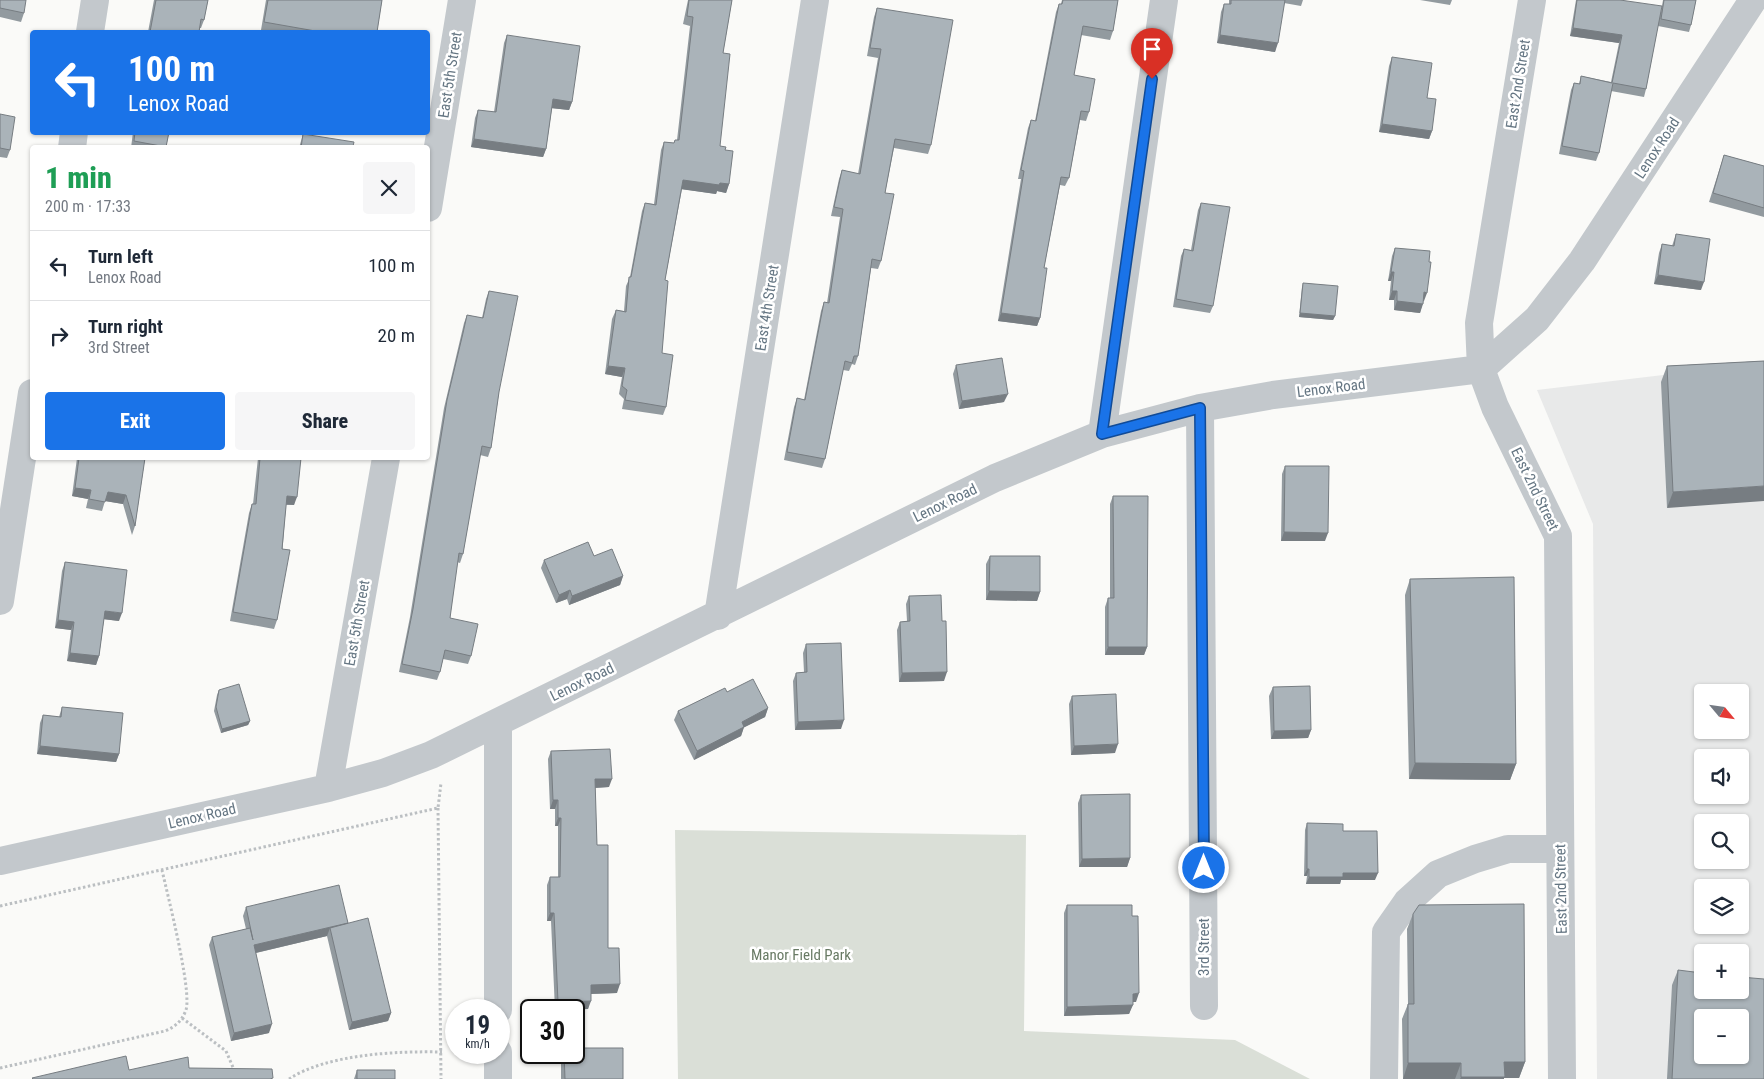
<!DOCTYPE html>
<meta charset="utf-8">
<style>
body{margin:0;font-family:"Roboto Condensed",sans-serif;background:#f6f6f7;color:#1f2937;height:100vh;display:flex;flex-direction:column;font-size:19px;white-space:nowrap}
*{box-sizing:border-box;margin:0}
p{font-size:16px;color:#747a83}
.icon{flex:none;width:28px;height:28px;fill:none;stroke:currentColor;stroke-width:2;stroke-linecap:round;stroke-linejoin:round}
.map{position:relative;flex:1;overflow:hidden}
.drawer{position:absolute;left:30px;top:145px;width:400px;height:315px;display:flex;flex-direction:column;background:#fff;border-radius:5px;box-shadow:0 1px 4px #0004}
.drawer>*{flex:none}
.hud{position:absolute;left:30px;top:30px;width:400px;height:105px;border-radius:5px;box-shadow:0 1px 4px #0004;background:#1a73e8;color:#fff;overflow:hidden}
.needle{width:32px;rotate:119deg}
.tools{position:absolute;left:1694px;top:684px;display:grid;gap:10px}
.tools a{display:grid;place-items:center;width:55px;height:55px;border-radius:5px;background:#fff;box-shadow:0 1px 4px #0004;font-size:25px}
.speed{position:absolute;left:445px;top:999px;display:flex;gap:10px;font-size:25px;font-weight:700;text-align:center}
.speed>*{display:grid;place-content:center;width:65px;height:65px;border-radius:50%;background:#fff;box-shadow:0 1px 4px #0004;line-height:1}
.speed small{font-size:12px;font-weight:400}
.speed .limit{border:2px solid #111;border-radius:8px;background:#fff;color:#111}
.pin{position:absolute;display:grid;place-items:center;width:42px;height:42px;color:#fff;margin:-51px -21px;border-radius:50% 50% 50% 0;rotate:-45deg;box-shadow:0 0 5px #0007}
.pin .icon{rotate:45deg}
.me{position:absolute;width:55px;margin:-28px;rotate:0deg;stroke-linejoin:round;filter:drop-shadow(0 0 4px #0008)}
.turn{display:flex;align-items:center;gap:18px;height:105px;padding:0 15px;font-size:22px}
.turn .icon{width:65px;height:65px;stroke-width:2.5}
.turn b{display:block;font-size:35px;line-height:42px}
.round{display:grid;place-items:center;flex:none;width:52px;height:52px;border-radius:5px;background:#f6f6f7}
.overview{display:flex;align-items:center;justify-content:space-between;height:85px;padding:0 15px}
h1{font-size:30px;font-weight:800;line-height:38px;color:#1e9e55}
.primary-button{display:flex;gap:10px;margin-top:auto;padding:10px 15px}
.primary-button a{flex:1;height:58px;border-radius:5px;background:#1a73e8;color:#fff;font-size:20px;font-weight:800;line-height:58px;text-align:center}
.primary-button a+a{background:#f6f6f7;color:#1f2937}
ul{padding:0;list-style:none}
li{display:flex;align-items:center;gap:15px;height:70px;padding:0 15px;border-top:1px solid #e0e1e3}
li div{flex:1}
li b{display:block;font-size:19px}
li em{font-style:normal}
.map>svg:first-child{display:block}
.built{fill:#e8e9e9;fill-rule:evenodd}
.green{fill:#dadfd7}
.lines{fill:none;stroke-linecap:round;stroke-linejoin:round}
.path{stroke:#bbbfc2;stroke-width:3;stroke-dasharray:2.5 2.5;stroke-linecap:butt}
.minor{stroke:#c3c8cc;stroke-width:28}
.wall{fill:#929a9f}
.shaded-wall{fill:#777d82}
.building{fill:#aab3b9;stroke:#777d82;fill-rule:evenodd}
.route-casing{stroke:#114b97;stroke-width:12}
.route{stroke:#1a73e8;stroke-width:9}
.labels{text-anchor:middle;stroke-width:5;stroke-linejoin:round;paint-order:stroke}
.street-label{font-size:15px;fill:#657683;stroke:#fff}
.park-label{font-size:15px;fill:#687a64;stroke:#fff}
</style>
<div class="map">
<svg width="1764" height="1079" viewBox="0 0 1764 1079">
<rect width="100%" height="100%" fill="#fafaf8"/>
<path class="built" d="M 1764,363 L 1764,1079 L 1597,1079 L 1593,524 L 1537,390 ZM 1702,692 L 1740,692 L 1740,730 L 1702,730 ZM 1702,758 L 1740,758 L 1740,795 L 1702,795 ZM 1702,822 L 1740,822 L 1740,860 L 1702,860 ZM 1702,888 L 1740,888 L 1740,925 L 1702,925 ZM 1702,952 L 1740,952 L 1740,990 L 1702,990 ZM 1702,1018 L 1740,1018 L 1740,1055 L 1702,1055 Z"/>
<path class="green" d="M 675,830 L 1026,835 L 1024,1031 L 1235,1040 L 1310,1079 L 678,1079 Z"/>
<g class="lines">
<path class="path" d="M 438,808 L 441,1079
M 0,906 L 438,808 L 441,783
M 182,1018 L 226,1051 L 238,1079
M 0,1068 L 165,1031 C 175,1027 182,1021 186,1010 C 192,990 168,897 162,870
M 289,1079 C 327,1054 397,1051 442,1052"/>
<path class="minor" d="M 1532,0 L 1479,323 L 1481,369 L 1495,407 L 1558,536 L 1562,1079
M 90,32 L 95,0
M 72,148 L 74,132
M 428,208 L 462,0
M 1200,408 L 1204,1006
M 1102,434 L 1164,0
M 0,601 L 32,393
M 718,616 L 815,0
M 328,788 L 386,458
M 0,861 L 328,788 L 383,773 L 431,755 L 995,478 L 1102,434 L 1200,408 L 1273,395 L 1481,369 L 1537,319 L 1582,261 L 1753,0
M 498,1010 L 498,723
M 498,1079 L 498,1052
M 1384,1079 L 1386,932 L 1407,902 L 1438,874 L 1475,859 L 1508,849 L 1560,849"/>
</g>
<path class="wall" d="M 0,0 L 24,13 L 21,22 L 0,17 Z
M 154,0 L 208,0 L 204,20 L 201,28 L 200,28 L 199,32 L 148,32 Z
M 266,0 L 382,0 L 377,32 L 277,32 L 261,30 Z
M 688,0 L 732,0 L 723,53 L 720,146 L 725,150 L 729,184 L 726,193 L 717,191 L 716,194 L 682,189 L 665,280 L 662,353 L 666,407 L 663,415 L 622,409 L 624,399 L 619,394 L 622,377 L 605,374 L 612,319 L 616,310 L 624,311 L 626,286 L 630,277 L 642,211 L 645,203 L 654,204 L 661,150 L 664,142 L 674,143 L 675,140 L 677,140 L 690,26 L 683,24 Z
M 1062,0 L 1118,0 L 1113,31 L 1110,40 L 1081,35 L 1074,75 L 1089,112 L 1086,121 L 1080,120 L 1069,178 L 1065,186 L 1060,185 L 1044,268 L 1040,318 L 1037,326 L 998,321 L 1021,179 L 1018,179 L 1028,128 L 1031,120 L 1035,121 L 1056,12 L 1059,4 L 1061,4 Z
M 1229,0 L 1303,0 L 1301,6 L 1284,3 L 1275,52 L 1217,43 L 1221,12 L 1224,4 L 1229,4 Z
M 1420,0 L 1452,0 L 1450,5 Z
M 1576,0 L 1620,0 L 1661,12 L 1663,0 L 1696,0 L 1691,25 L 1689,32 L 1658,26 L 1646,89 L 1644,97 L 1611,91 L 1599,153 L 1596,161 L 1559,154 L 1571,90 L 1574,83 L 1579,84 L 1581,76 L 1611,82 L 1619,43 L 1570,36 Z
M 877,8 L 931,145 L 928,154 L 894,148 L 885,193 L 881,261 L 878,269 L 871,268 L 858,356 L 855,365 L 852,364 L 849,371 L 843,370 L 825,459 L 822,468 L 784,460 L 794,407 L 797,398 L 804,400 L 821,311 L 824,302 L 827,303 L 840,217 L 831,216 L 839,179 L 842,170 L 858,174 L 878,58 L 867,56 L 874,17 Z
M 507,35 L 572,102 L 569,110 L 552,108 L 546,149 L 543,157 L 471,147 L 475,118 L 478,110 L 494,112 L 504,43 Z
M 1392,57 L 1427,98 L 1432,131 L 1429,139 L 1379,132 L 1389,66 Z
M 0,114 L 10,150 L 7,158 L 0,157 Z
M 133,132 L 169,132 L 166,148 L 131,148 Z
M 303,134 L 353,146 L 358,148 L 299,148 Z
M 1724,155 L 1764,166 L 1764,217 L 1709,202 Z
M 1201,203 L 1213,306 L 1210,313 L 1173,307 L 1181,256 L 1184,249 L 1191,250 L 1198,210 Z
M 1676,234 L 1701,290 L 1654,284 L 1659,253 L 1662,244 L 1672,246 Z
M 1395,248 L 1424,301 L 1423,301 L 1420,313 L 1394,310 L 1394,300 L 1389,300 L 1391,281 L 1388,281 L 1392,256 Z
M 1303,283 L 1335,316 L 1333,320 L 1299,317 L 1302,287 Z
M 489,291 L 499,392 L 491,448 L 488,457 L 480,455 L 463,554 L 460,563 L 457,562 L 450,618 L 471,656 L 468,664 L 443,659 L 440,672 L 437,680 L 399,672 L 410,617 L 444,408 L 464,323 L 467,315 L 482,318 L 486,299 Z
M 1764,361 L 1667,508 L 1661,382 L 1667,366 Z
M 956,365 L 1004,402 L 959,409 L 953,374 Z
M 77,458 L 145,458 L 135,526 L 132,535 L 123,504 L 105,501 L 102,511 L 86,508 L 88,499 L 72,496 Z
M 258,458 L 301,458 L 294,505 L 286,505 L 277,620 L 274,629 L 230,621 L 249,513 L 252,504 L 253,504 Z
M 1285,466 L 1325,541 L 1281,541 L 1282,474 Z
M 1113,496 L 1147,647 L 1144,655 L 1105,655 L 1105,607 L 1108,598 L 1110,598 L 1110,504 Z
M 594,556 L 623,576 L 620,585 L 569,605 L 567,599 L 556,603 L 541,568 L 544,560 Z
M 990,556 L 1040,592 L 1037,601 L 986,600 L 986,564 Z
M 65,562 L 119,621 L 104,619 L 99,656 L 96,665 L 67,661 L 71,630 L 55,628 L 62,571 Z
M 1410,579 L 1516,764 L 1510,780 L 1409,779 L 1405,595 Z
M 909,596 L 942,621 L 944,681 L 899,682 L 897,630 L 900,622 L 907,621 L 906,604 Z
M 806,644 L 841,729 L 795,730 L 793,681 L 796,673 L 804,672 L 803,653 Z
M 1273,687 L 1311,730 L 1308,738 L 1271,739 L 1269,696 Z
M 219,690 L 250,721 L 248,725 L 221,733 L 214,711 L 217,695 Z
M 727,692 L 768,708 L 765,717 L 744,727 L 741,736 L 694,760 L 674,720 L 678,711 Z
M 1072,696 L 1115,753 L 1071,755 L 1069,704 Z
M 62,707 L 119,754 L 116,762 L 37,754 L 40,723 L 43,715 L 59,717 Z
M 551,751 L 609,787 L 595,788 L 597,845 L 608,948 L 617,993 L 591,994 L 588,1009 L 555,1010 L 551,921 L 547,921 L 547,885 L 550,877 L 558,877 L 558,826 L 555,826 L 555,809 L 550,809 L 548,759 Z
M 1081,795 L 1130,858 L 1127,867 L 1079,867 L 1078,803 Z
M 1307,823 L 1343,831 L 1375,880 L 1341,880 L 1340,884 L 1306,884 L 1307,876 L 1304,876 L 1305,830 Z
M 1067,905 L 1136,1002 L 1133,1002 L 1129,1014 L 1064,1016 L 1064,913 Z
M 246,907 L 348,923 L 391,1013 L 388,1021 L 349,1030 L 327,936 L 256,953 L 269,1033 L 231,1041 L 209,945 L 212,937 L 246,929 L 243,916 Z
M 1413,914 L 1525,1062 L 1519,1078 L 1504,1078 L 1504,1079 L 1403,1079 L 1402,1019 L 1408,1004 L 1407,929 Z
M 1678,970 L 1764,1079 L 1667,1079 L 1672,985 Z
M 562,1052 L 574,1052 L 623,1079 L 561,1079 L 561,1056 Z
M 357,1070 L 395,1079 L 354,1079 Z"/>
<path class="shaded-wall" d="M 1573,28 L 1622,35 L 1619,43 L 1570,36 Z
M 1220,35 L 1278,43 L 1275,52 L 1217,43 Z
M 553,99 L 572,102 L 569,110 L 550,108 Z
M 1382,124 L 1432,131 L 1429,139 L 1379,132 Z
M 474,139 L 546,149 L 543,157 L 471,147 Z
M 683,180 L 720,183 L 729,184 L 726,193 L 717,191 L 716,194 L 680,189 Z
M 1391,272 L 1394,272 L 1391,281 L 1388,281 Z
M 1658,275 L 1704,282 L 1701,290 L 1654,284 Z
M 1392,291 L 1397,291 L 1394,300 L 1389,300 Z
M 1424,292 L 1427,293 L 1424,301 L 1421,301 Z
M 1397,301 L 1423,304 L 1420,313 L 1394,310 Z
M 1001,313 L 1040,318 L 1037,326 L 998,321 Z
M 1300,313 L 1335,316 L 1333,320 L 1299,317 Z
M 608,366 L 625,368 L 622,377 L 605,374 Z
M 1008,394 L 1004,402 L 959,409 L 962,401 Z
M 1764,486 L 1764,501 L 1667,508 L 1673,492 Z
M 75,488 L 91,490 L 88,499 L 72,496 Z
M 108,492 L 126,495 L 123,504 L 105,501 Z
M 287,496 L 297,497 L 294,505 L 284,504 Z
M 1284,532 L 1328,533 L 1325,541 L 1281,541 Z
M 623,576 L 620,585 L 569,605 L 572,596 Z
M 570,590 L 567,599 L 556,603 L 559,595 Z
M 989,591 L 1040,592 L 1037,601 L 986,600 Z
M 105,611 L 122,613 L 119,621 L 102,619 Z
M 58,620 L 74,622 L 71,630 L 55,628 Z
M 1108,647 L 1147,647 L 1144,655 L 1105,655 Z
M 70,653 L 99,656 L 96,665 L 67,661 Z
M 947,672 L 944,681 L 899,682 L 902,673 Z
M 768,708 L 765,717 L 739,730 L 742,722 Z
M 844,720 L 841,729 L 795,730 L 798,722 Z
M 250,721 L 248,725 L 221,733 L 222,729 Z
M 744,727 L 741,736 L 694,760 L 697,751 Z
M 1311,730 L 1308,738 L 1271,739 L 1274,731 Z
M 1118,744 L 1115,753 L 1071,755 L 1074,746 Z
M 40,746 L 119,754 L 116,762 L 37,754 Z
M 1415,763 L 1516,764 L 1510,780 L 1409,779 Z
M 595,779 L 612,779 L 609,787 L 592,788 Z
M 553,800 L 558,800 L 555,809 L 550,809 Z
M 558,818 L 561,818 L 558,826 L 555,826 Z
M 1130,858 L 1127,867 L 1079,867 L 1082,859 Z
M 1307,869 L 1309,869 L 1307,876 L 1304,876 Z
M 1343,873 L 1378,873 L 1375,880 L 1341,880 L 1340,884 L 1306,884 L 1309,877 Z
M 550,913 L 554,913 L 551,921 L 547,921 Z
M 348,923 L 330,928 L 327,936 L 251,954 L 254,945 Z
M 620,984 L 617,993 L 588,994 L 591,985 Z
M 1139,993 L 1136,1002 L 1129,1002 L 1133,994 Z
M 591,1001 L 588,1009 L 555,1010 L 558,1002 Z
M 1133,1005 L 1129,1014 L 1064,1016 L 1067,1007 Z
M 391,1013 L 388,1021 L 349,1030 L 352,1022 Z
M 272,1024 L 269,1033 L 231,1041 L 234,1033 Z
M 1504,1062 L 1525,1062 L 1519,1078 L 1504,1078 L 1504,1079 L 1460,1079 L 1461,1077 Z
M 1408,1063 L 1461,1063 L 1455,1079 L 1403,1079 Z"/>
<path class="building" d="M 0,0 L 26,0 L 24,13 L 0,8 Z
M 156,0 L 208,0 L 204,20 L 201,19 L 199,32 L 150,32 Z
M 268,0 L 382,0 L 377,32 L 321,32 L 264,22 Z
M 689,0 L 732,0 L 723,53 L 730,54 L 720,146 L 726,147 L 725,150 L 733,151 L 729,184 L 720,183 L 719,185 L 683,180 L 665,280 L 668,281 L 662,353 L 673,355 L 666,407 L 625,400 L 627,390 L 622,386 L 625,368 L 608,366 L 616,310 L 626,312 L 629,277 L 631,277 L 645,203 L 656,205 L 664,142 L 674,143 L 675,140 L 679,140 L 693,17 L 687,16 Z
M 1063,0 L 1118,0 L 1113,31 L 1083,26 L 1074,75 L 1095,79 L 1089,112 L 1081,111 L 1069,178 L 1061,177 L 1044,268 L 1047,268 L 1040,318 L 1001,313 L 1024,171 L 1021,170 L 1031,120 L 1036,121 L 1059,4 L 1062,4 Z
M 1231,0 L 1285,0 L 1278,43 L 1220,35 L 1224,4 L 1231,4 Z
M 1577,0 L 1620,0 L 1662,6 L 1646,89 L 1613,83 L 1599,153 L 1562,146 L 1574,83 L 1580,84 L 1581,76 L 1612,83 L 1622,35 L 1573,28 Z
M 1664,0 L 1696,0 L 1691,25 L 1661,19 Z
M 877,8 L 953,20 L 931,145 L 895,139 L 885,193 L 894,194 L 881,261 L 872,259 L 858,356 L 854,356 L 852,363 L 845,361 L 825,459 L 787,452 L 797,398 L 805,400 L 824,302 L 829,303 L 843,209 L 834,207 L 842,170 L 860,174 L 881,49 L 870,48 Z
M 507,35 L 580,46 L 572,102 L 553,99 L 546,149 L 474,139 L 478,110 L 496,112 Z
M 1392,57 L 1432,63 L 1427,98 L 1436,99 L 1432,131 L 1382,124 Z
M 0,114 L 15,117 L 10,150 L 0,148 Z
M 135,132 L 169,132 L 166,147 L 134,141 Z
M 303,134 L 354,142 L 353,146 L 358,146 L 358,148 L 301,148 Z
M 1724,155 L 1764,166 L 1764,208 L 1713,193 Z
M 1201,203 L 1230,207 L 1213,306 L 1176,299 L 1184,249 L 1193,251 Z
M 1676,234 L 1710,239 L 1704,282 L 1658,275 L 1662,244 L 1674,246 Z
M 1395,248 L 1430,251 L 1429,262 L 1431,262 L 1427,293 L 1424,292 L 1423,304 L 1397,301 L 1397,291 L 1392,291 L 1394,272 L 1391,272 Z
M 1303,283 L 1338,286 L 1335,316 L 1300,313 Z
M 489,291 L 518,296 L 499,392 L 491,448 L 482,446 L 463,554 L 459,553 L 450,618 L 478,624 L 471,656 L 445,650 L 440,672 L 402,664 L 413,609 L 447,400 L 463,333 L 467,315 L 483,318 Z
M 1002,358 L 1008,394 L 962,401 L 956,365 Z
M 1764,361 L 1764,486 L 1673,492 L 1667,366 Z
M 79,458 L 145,458 L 135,526 L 126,495 L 108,492 L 105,502 L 89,499 L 91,490 L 75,488 Z
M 260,458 L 301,458 L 297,497 L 287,496 L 282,549 L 290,550 L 277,620 L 233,612 L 252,504 L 256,504 Z
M 1285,466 L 1329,466 L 1328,533 L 1284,532 Z
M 1113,496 L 1148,496 L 1147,647 L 1108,647 L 1108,598 L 1114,598 Z
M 588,542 L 594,556 L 612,549 L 623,576 L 572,596 L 570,590 L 559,595 L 544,560 Z
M 990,556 L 1040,556 L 1040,592 L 989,591 Z
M 65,562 L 127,570 L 122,613 L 105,611 L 99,656 L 70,653 L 74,622 L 58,620 Z
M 1514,577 L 1516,764 L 1415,763 L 1410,579 Z
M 941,595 L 942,621 L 946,621 L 947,672 L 902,673 L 900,622 L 910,621 L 909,596 Z
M 841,643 L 844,720 L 798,722 L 796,673 L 807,672 L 806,644 Z
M 753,679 L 768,708 L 742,722 L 744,727 L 697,751 L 678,711 L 725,688 L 727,692 Z
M 239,684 L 250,721 L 222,729 L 216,707 L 219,690 Z
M 1310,686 L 1311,730 L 1274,731 L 1273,687 Z
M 1116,694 L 1118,744 L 1074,746 L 1072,696 Z
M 62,707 L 123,713 L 119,754 L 40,746 L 43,715 L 61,717 Z
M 610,749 L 612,779 L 595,779 L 597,845 L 608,845 L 608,948 L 619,948 L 620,984 L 591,985 L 591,1001 L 558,1002 L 554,913 L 550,913 L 550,877 L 560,877 L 561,818 L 558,818 L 558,800 L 553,800 L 551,751 Z
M 1130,794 L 1130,858 L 1082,859 L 1081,795 Z
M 1307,823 L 1343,824 L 1343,831 L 1377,831 L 1378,873 L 1343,873 L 1343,877 L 1309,877 L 1309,869 L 1307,869 Z
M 339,885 L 348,923 L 254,945 L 272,1024 L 234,1033 L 212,937 L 250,928 L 253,940 L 246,907 Z
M 1524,904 L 1525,1062 L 1504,1062 L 1505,1077 L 1461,1077 L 1461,1063 L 1408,1063 L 1408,1004 L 1414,1004 L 1413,914 L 1419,905 Z
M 1067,905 L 1132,905 L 1132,916 L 1138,916 L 1139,993 L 1133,994 L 1133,1005 L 1067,1007 Z
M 368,918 L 391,1013 L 352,1022 L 330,928 Z
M 1678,970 L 1702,973 L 1702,990 L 1740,990 L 1740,977 L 1764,979 L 1764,1079 L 1672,1079 ZM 1702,1018 L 1740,1018 L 1740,1055 L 1702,1055 Z
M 574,1048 L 623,1048 L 623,1079 L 565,1079 L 564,1052 L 574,1052 Z
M 126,1056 L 129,1070 L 188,1057 L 189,1068 L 272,1069 L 273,1078 L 270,1079 L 33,1079 L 32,1078 Z
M 357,1070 L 395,1070 L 395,1079 L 357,1079 Z"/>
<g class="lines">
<defs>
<path id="route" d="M 1152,79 L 1102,434 L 1200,408 L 1204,868"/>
</defs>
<use href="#route" class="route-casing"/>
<use href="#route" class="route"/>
</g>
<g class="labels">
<g class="street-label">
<text transform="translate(450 75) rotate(-81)" y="5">East 5th Street</text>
<text transform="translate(1518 84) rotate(-81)" y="5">East 2nd Street</text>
<text transform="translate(1657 148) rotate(-57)" y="5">Lenox Road</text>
<text transform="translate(767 308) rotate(-81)" y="5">East 4th Street</text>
<text transform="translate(1331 388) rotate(-7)" y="5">Lenox Road</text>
<text transform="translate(1535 489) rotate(64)" y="5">East 2nd Street</text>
<text transform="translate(945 503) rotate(-26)" y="5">Lenox Road</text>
<text transform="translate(357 623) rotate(-80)" y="5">East 5th Street</text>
<text transform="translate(582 682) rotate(-26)" y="5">Lenox Road</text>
<text transform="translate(202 816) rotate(-13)" y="5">Lenox Road</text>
<text transform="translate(1561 889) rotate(-91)" y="5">East 2nd Street</text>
<text transform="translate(1204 947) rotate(-90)" y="5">3rd Street</text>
</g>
<g class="park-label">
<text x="801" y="960">Manor Field Park</text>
</g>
</g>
</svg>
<div class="tools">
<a><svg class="needle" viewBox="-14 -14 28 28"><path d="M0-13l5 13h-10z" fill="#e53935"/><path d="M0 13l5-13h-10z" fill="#747a83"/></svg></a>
<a><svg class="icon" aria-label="sound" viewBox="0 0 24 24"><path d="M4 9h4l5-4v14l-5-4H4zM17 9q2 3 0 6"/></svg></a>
<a><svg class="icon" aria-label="search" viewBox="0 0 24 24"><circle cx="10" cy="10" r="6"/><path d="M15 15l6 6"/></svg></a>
<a><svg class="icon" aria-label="layers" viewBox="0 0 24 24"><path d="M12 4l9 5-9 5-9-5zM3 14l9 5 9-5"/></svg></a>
<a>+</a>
<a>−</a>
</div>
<div class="speed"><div>19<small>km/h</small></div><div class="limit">30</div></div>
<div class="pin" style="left:1152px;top:79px;background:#d93025"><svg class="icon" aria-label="arrive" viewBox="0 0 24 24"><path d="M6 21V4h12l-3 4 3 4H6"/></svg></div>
<svg class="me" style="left:1204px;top:868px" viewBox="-20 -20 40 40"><circle r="17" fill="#1a73e8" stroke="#fff" stroke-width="3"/><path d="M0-11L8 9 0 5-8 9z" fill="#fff"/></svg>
<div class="hud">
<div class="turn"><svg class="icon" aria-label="left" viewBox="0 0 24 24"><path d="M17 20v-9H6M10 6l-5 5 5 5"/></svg><div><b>100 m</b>Lenox Road</div></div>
</div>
<section class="drawer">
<div class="overview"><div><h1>1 min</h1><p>200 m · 17:33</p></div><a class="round"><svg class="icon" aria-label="close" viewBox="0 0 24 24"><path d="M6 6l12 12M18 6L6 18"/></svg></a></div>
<ul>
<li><svg class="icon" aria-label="left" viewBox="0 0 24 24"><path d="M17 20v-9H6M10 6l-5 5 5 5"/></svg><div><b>Turn left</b><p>Lenox Road</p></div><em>100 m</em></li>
<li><svg class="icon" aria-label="right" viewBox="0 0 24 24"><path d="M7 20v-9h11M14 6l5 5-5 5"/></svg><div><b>Turn right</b><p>3rd Street</p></div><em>20 m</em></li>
</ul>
<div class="primary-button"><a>Exit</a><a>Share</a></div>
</section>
</div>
